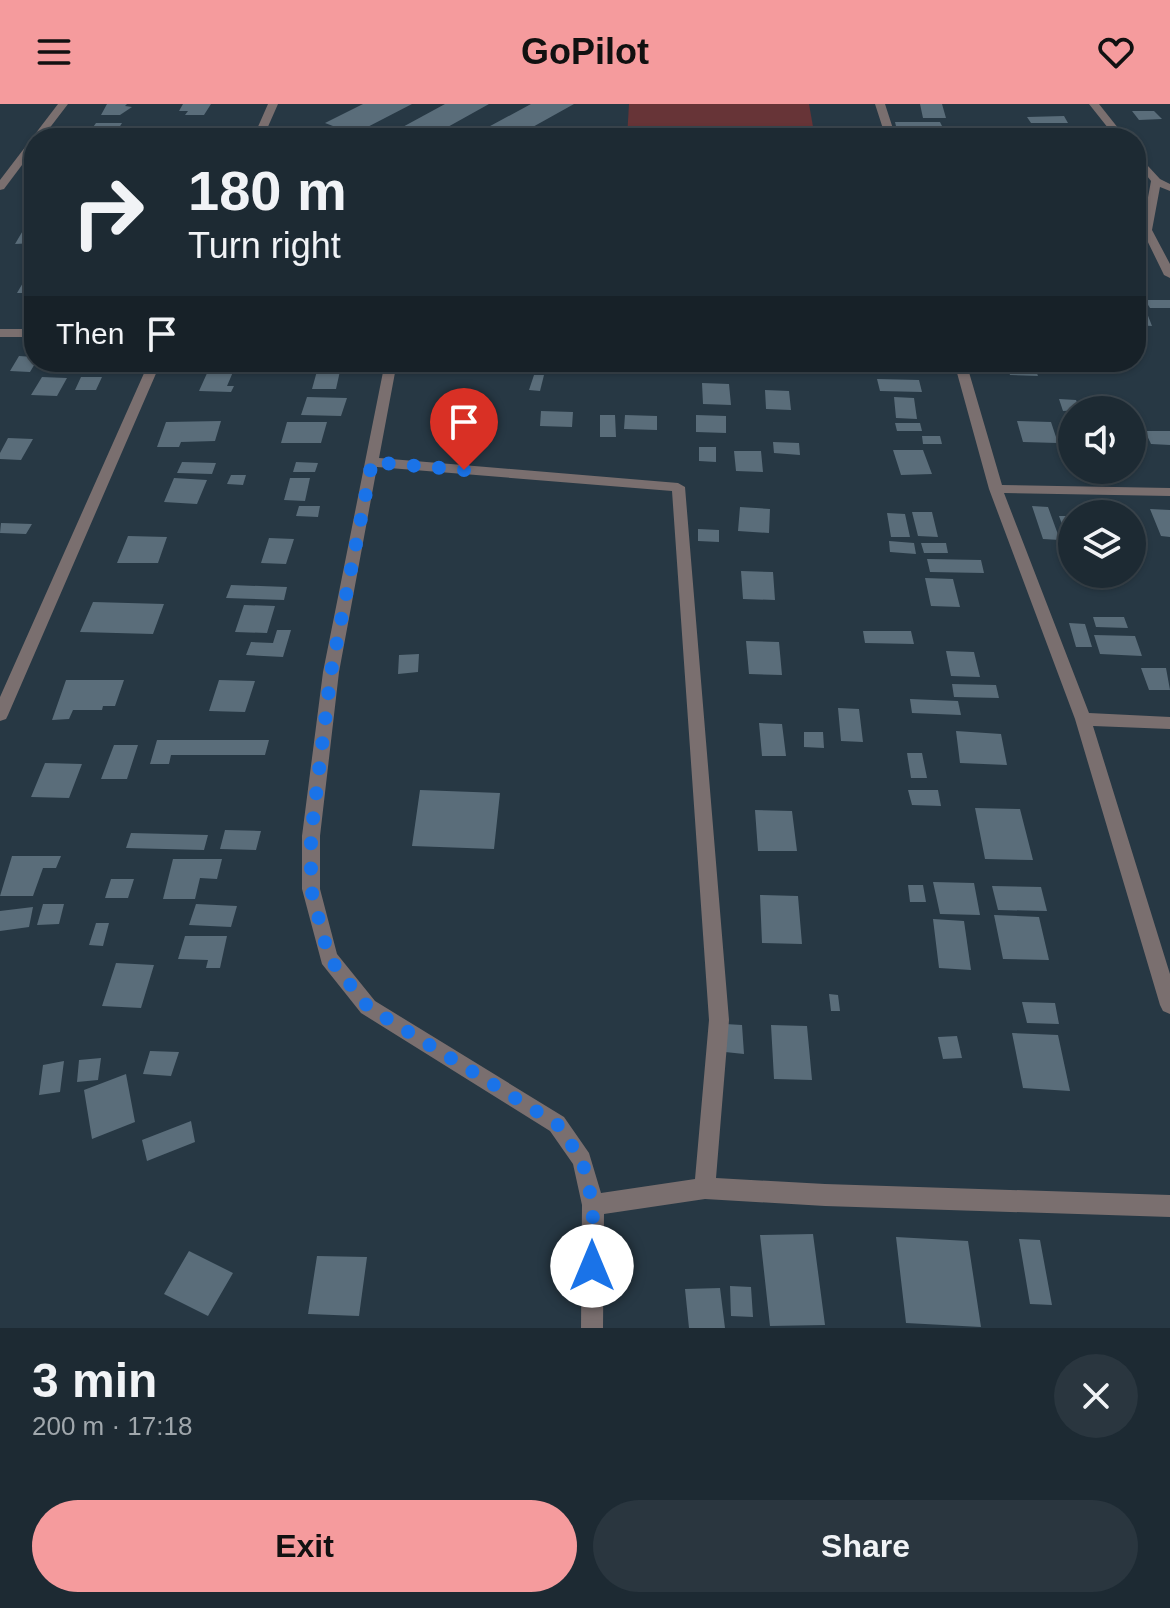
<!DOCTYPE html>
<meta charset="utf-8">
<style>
body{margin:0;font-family:Arial,sans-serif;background:#2a363f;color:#f1f3f6;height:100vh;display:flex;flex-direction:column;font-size:30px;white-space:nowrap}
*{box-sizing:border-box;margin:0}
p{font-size:26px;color:#a0a7ac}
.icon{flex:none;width:44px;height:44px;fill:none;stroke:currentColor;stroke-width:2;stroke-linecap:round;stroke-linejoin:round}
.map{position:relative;height:1224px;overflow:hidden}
.panel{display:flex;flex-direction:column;background:#1d2a33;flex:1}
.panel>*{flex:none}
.top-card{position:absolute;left:24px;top:24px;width:1122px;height:244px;border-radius:32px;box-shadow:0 2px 6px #0004,0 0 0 2px #3b464e;background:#1d2a33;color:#f1f3f6;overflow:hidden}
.fabs{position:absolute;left:1058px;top:292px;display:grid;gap:16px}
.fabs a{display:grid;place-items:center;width:88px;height:88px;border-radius:50%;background:#1d2a33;box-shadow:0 2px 6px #0004,0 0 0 2px #3b464e;font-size:40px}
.pin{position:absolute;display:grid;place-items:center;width:68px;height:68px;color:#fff;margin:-82px -34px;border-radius:50% 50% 50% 0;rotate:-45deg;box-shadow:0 0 8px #0007}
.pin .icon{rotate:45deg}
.me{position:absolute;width:88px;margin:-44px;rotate:0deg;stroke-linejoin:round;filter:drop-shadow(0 0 6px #0008)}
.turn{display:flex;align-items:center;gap:28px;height:168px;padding:0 32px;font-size:36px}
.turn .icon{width:104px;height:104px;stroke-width:2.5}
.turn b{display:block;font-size:56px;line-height:68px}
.then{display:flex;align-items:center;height:76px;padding:0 32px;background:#0003;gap:16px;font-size:30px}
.round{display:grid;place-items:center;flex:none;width:84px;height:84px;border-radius:42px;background:#2a363f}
.overview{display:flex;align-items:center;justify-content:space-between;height:136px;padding:0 32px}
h1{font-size:48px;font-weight:600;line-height:60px}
.action{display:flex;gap:16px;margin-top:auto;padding:16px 32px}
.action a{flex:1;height:92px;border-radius:48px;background:#f59b9d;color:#111;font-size:32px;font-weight:600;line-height:92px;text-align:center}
.action a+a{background:#2a363f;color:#f1f3f6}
header{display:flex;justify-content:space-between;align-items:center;height:104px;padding:0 32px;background:#f59b9d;color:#111;font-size:36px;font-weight:600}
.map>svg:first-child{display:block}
.green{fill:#673437}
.building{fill:#5a6d7a}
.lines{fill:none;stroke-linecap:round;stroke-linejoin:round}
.street{fill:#7a6f6f;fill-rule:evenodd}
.route{stroke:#1a73e8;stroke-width:14;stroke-dasharray:0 25.2}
</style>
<header><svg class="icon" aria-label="menu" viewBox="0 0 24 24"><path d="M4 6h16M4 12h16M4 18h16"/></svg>GoPilot<svg class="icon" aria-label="heart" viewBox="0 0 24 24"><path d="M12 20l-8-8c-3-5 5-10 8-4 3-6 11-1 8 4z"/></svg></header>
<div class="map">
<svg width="1170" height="1224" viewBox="0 0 1170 1224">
<rect width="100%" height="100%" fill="#273844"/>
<path class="green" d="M 629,0 L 809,0 L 815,34 L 627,34 Z"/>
<path class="building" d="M 107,0 L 127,0 L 125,2 L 132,3 L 120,11 L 101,11 Z
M 183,0 L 211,0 L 204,11 L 185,11 L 188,7 L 179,7 Z
M 363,0 L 412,0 L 354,30 L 325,19 Z
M 445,0 L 489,0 L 428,34 L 399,25 Z
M 531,0 L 574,0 L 513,34 L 468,34 Z
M 920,0 L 942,0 L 946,14 L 923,14 Z
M 1132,7 L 1154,7 L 1162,15 L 1139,16 Z
M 1064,12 L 1068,19 L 1031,19 L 1027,13 Z
M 895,18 L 940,18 L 942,22 L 896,22 Z
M 96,19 L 122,19 L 117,27 L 91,26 Z
M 169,27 L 196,28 L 193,34 L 165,34 Z
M 28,118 L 34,118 L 34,139 L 15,140 Z
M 27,172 L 34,172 L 34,189 L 17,189 Z
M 1145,196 L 1170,196 L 1170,204 L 1150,204 Z
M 1136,204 L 1145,204 L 1152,222 L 1136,221 Z
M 19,252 L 34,253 L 36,258 L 30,268 L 10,267 Z
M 1006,258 L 1033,258 L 1038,272 L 1010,271 Z
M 208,267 L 233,268 L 227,282 L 234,282 L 231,288 L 199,287 Z
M 317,267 L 340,267 L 336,285 L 312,285 Z
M 534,271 L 544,271 L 540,287 L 529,286 Z
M 42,273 L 67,274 L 57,292 L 31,291 Z
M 81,273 L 102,273 L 96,286 L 75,286 Z
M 877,275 L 919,276 L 922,288 L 880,287 Z
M 702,279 L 729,280 L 731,301 L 703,300 Z
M 765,286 L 789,287 L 791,306 L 766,305 Z
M 307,293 L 347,294 L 341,312 L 301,311 Z
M 894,293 L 914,294 L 917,315 L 896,314 Z
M 1059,295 L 1076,296 L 1080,306 L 1063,307 Z
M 454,304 L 491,304 L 489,324 L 452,323 Z
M 541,307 L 573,308 L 572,323 L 540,322 Z
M 600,311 L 615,311 L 616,333 L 600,333 Z
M 625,311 L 657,312 L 657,326 L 624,325 Z
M 696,311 L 726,312 L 726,329 L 696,328 Z
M 221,317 L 215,337 L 181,338 L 179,343 L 157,343 L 166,318 Z
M 1017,317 L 1051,318 L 1058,339 L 1023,338 Z
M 287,318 L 327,318 L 321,339 L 281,339 Z
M 895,319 L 920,319 L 922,327 L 897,327 Z
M 1145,327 L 1170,327 L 1170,341 L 1151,340 Z
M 922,332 L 940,332 L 942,340 L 923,340 Z
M 8,334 L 33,335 L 21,356 L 0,355 L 0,349 Z
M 773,338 L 799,339 L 800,351 L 774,349 Z
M 699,343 L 716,343 L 716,358 L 699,357 Z
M 893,346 L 923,346 L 932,370 L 901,371 Z
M 734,347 L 761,347 L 763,368 L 736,367 Z
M 182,358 L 216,359 L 212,370 L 177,369 Z
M 296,358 L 318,359 L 315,368 L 293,368 Z
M 231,371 L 246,371 L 243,381 L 227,380 Z
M 174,374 L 207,376 L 197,400 L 164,398 Z
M 290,374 L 310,374 L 305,397 L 284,396 Z
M 299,402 L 320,402 L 318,413 L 296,412 Z
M 1032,402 L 1048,403 L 1060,436 L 1043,435 Z
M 740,403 L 770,405 L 769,429 L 738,427 Z
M 1150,405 L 1170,406 L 1170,433 L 1161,432 Z
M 912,408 L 932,408 L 938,433 L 918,432 Z
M 887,409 L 905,410 L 910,433 L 891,433 Z
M 1059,412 L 1072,412 L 1072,434 L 1067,434 Z
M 1,419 L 32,420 L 26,430 L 0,429 Z
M 698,425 L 719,426 L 719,438 L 698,437 Z
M 128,432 L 167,433 L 158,459 L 117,459 Z
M 269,434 L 294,435 L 286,460 L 261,459 Z
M 889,437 L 914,439 L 916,450 L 890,448 Z
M 921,439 L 946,439 L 948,449 L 924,449 Z
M 927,455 L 981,456 L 984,469 L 930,468 Z
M 741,467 L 773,468 L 775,496 L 743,495 Z
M 925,474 L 953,475 L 960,503 L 931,502 Z
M 231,481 L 287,483 L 284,496 L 226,494 Z
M 93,498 L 164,500 L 153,530 L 80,528 Z
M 244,501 L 275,502 L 267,529 L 235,528 Z
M 1093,513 L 1124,513 L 1128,524 L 1096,523 Z
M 1069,519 L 1085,520 L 1092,543 L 1076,543 Z
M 277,526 L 291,526 L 283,553 L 246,551 L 251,538 L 273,539 Z
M 863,527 L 911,527 L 914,540 L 865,539 Z
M 1094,531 L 1135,532 L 1142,552 L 1100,550 Z
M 746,537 L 779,538 L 782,571 L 749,570 Z
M 946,547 L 974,548 L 980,573 L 951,572 Z
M 419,550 L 418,568 L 398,570 L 399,551 Z
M 1141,564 L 1166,564 L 1170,586 L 1149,586 Z
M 66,576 L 124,576 L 115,602 L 103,602 L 102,606 L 73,606 L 69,615 L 52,616 Z
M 219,576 L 255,577 L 245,608 L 209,607 Z
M 952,580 L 996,581 L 999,594 L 954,593 Z
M 910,595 L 958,597 L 961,611 L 912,609 Z
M 838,604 L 859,605 L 863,638 L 841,637 Z
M 759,619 L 782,620 L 786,652 L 762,652 Z
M 956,627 L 1001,630 L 1007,661 L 960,659 Z
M 804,628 L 823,628 L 824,644 L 804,643 Z
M 157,636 L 269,636 L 265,651 L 171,651 L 169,660 L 150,660 Z
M 114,641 L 138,641 L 127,675 L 101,675 Z
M 907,649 L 922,649 L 927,674 L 911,674 Z
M 45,659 L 82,660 L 69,694 L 31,693 Z
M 420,686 L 500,689 L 494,745 L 412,742 Z
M 908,686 L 938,686 L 941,702 L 912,701 Z
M 975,704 L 1020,705 L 1033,756 L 985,755 Z
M 755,706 L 792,707 L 797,747 L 758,747 Z
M 225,726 L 261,727 L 256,746 L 220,745 Z
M 131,729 L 208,731 L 204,746 L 126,744 Z
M 12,752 L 61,752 L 56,764 L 43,764 L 33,792 L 0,792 Z
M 173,755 L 222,755 L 217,775 L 200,774 L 195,795 L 163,795 Z
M 111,775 L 134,775 L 128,794 L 105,794 Z
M 933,778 L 974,779 L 980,811 L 940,810 Z
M 908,781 L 923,781 L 926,798 L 910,798 Z
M 992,782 L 1041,783 L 1047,807 L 998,806 Z
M 760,791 L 798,792 L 802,840 L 762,839 Z
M 43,800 L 64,800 L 59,820 L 37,821 Z
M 196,800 L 237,802 L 231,823 L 189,821 Z
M 33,803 L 29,823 L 0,827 L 0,807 Z
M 994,811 L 1039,813 L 1049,856 L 1003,855 Z
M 933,815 L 964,817 L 971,866 L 939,864 Z
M 96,819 L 109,819 L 103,842 L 89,841 Z
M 185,832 L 227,832 L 220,864 L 206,864 L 208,856 L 178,855 Z
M 116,859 L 154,861 L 141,904 L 102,902 Z
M 829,890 L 838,891 L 840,907 L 831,907 Z
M 1022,898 L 1055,899 L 1059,920 L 1027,919 Z
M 725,920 L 742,921 L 744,950 L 725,948 Z
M 771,921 L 807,922 L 812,976 L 774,975 Z
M 1012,929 L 1058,931 L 1070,987 L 1023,984 Z
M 957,932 L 962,954 L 943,955 L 938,933 Z
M 150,947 L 179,948 L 171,972 L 143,970 Z
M 101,954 L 98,976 L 77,978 L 79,956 Z
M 64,957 L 60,988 L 39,991 L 43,961 Z
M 126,970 L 135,1018 L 92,1035 L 84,986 Z
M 191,1017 L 195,1038 L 147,1057 L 142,1036 Z
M 813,1130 L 825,1221 L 770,1222 L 760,1131 Z
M 896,1133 L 968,1137 L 981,1223 L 906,1219 Z
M 1019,1135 L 1040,1136 L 1052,1201 L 1030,1200 Z
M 189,1147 L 233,1169 L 208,1212 L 164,1190 Z
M 317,1152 L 367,1153 L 359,1212 L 308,1210 Z
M 730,1182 L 751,1183 L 753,1213 L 731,1212 Z
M 720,1184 L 725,1224 L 689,1224 L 685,1185 Z"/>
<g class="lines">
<path class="street" d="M 58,0 L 68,0 L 42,34 L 34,34 L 34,45 L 4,85 L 0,86 L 0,76 Z
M 268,0 L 278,0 L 263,34 L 253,34 Z
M 875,0 L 885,0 L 896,34 L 886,34 Z
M 1089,0 L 1099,0 L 1126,34 L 1116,34 Z
M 1136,49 L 1160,75 L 1170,80 L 1170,87 L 1160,83 L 1152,126 L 1170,160 L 1170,174 L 1164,171 L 1142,126 L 1151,77 L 1136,58 Z
M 0,225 L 34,225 L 34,233 L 0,233 Z
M 149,258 L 161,258 L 8,611 L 6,615 L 0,617 L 0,593 Z
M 385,258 L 397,258 L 379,354 L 678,379 L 685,383 L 729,916 L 716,1074 L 825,1080 L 1170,1091 L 1170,1113 L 825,1102 L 705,1095 L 604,1110 L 603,1224 L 581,1224 L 582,1101 L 573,1060 L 550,1027 L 361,909 L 322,860 L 302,785 L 302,732 L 323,568 ZM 377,363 L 672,387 L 709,916 L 695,1075 L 601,1089 L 589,1049 L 564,1013 L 375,897 L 337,850 L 320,785 L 320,732 L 339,568 Z
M 954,258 L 966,258 L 1002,381 L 1170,384 L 1170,392 L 1004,389 L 1089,609 L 1170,613 L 1170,625 L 1093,622 L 1170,870 L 1170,910 L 1163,907 L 1160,901 L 1075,615 L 989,385 Z"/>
</g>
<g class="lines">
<path class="route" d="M 464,366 L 372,358 L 331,568 L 311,732 L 311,785 L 329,854 L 368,903 L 557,1020 L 582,1056 L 593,1101 L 592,1162"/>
</g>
</svg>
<div class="fabs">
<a><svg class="icon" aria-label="sound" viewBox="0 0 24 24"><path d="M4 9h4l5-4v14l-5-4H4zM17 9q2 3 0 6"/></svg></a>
<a><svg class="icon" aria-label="layers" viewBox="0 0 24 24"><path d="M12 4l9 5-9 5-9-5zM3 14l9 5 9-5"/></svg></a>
</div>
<div class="pin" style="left:464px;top:366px;background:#d93025"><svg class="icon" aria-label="arrive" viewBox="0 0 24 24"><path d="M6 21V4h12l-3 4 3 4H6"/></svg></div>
<svg class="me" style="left:592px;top:1162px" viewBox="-20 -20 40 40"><circle r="19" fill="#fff"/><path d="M0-13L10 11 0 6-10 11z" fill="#1a73e8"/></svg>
<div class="top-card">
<div class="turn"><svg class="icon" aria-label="right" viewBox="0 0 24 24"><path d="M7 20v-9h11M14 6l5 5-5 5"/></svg><div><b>180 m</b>Turn right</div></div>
<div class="then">Then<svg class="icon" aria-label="arrive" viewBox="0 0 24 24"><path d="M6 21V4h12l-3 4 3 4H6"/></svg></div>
</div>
</div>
<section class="panel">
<div class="overview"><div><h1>3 min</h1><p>200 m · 17:18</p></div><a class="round"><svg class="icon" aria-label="close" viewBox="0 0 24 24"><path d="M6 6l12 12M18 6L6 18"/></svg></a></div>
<div class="action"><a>Exit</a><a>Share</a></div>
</section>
